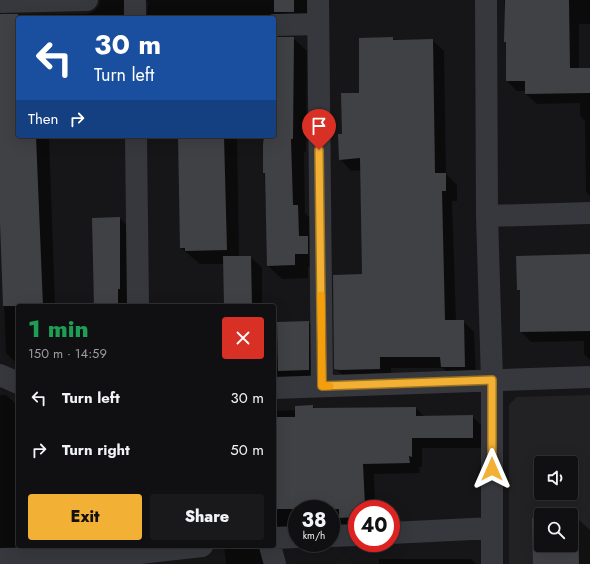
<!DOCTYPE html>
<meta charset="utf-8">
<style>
body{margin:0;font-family:Jost,sans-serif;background:#19191b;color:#f1f3f6;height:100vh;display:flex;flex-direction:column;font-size:15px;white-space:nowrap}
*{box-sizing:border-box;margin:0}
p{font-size:13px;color:#9c9d9f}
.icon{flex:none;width:22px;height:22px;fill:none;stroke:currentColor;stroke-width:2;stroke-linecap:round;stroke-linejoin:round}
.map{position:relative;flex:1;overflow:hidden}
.drawer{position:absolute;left:16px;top:304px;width:260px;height:244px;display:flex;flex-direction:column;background:#101012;border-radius:4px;box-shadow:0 4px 16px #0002,0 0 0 1px #303032}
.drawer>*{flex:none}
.banner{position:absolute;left:16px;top:16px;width:260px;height:122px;border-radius:4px;box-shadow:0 4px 16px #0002,0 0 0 1px #303032;background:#1a4fa0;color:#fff;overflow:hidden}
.fabs{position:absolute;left:534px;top:456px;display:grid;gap:8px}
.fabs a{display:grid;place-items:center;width:44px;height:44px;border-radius:4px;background:#101012;box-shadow:0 4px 16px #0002,0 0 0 1px #303032;font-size:20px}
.speed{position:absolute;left:288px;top:500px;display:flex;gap:8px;font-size:20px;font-weight:700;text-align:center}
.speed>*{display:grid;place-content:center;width:52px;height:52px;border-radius:50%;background:#101012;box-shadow:0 4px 16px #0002,0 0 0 1px #303032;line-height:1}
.speed small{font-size:10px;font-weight:400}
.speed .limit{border:6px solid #d22;background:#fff;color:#111}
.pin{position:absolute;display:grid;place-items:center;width:34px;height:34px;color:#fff;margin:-41px -17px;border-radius:50% 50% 50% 0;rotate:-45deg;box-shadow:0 0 4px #0007}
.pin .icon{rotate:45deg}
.me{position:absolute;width:44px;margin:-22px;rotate:0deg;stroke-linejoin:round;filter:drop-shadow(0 0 3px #0008)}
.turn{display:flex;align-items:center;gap:14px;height:84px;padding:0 12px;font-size:18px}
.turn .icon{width:52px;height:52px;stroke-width:2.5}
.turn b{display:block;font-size:28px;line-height:34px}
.then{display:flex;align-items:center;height:38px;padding:0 12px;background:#0003;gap:8px;font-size:15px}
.round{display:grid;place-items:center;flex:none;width:42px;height:42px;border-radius:4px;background:#19191b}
.head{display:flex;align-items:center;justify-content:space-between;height:68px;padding:0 12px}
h1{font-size:24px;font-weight:800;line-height:30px;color:#1e9e55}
.button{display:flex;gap:8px;margin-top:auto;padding:8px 12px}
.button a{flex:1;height:46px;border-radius:4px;background:#f2b134;color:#111;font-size:16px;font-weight:800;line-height:46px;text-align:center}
.button a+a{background:#19191b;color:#f1f3f6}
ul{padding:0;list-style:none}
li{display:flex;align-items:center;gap:12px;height:52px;padding:0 12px}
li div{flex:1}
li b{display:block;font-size:15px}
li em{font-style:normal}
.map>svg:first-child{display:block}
.built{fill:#222225;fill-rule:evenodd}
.shadow{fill:#0007;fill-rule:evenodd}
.building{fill:#404145}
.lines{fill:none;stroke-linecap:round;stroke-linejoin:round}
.minor{stroke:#37383d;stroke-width:22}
.route-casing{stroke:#9d7322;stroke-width:10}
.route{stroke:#f2b134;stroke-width:7}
.slow{stroke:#f59e0b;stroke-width:7}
</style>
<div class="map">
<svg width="590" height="564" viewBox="0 0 590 564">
<rect width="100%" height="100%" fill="#161618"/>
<path class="built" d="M 590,395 L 590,564 L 509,564 L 509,405 L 517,397 ZM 541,463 L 571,463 L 571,493 L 541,493 ZM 541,515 L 571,515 L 571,545 L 541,545 Z"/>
<path class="shadow" d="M 0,0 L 317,0 L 318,14 L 276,32 L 275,37 L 293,38 L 307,51 L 306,152 L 304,152 L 305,213 L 311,219 L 321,267 L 308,267 L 308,278 L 282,279 L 268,266 L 263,136 L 274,136 L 274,18 L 147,18 L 148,1 L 142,2 L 136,18 L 18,18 L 18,136 L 49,136 L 55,306 L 18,306 L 18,365 L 6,353 L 0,198 ZM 100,0 L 99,6 L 94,11 L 87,14 L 1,15 L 2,9 L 14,2 Z
M 504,0 L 590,0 L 590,24 L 579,24 L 579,69 L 590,69 L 590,196 L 586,192 L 585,121 L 580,116 L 580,103 L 537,104 L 526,94 L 526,91 L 517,91 L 507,81 Z
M 360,39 L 432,40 L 444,51 L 446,174 L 457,185 L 457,201 L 452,201 L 456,321 L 463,321 L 474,332 L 476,378 L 453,378 L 443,368 L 391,368 L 391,379 L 347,380 L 335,368 L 363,275 L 362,170 L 351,171 L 340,159 L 343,135 L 360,94 Z
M 179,136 L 237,136 L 239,257 L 251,257 L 262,268 L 262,306 L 225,306 L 225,264 L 200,264 L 181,248 Z
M 120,218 L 133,232 L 132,306 L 94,306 Z
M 590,255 L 590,360 L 584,354 L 584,341 L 531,342 L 521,332 L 521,292 L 518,289 Z
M 308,322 L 319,333 L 320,379 L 274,380 L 274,323 Z
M 0,395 L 6,395 L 17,405 L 18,546 L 83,546 L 83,554 L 0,556 Z
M 313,406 L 316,409 L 416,408 L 425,417 L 472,416 L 483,427 L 483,448 L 422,448 L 422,467 L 419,467 L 420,473 L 374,474 L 375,509 L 357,509 L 357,528 L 331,529 L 331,509 L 297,509 L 297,533 L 274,534 L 274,411 L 296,410 Z
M 541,519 L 541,545 L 571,545 L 571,519 L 578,519 L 590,530 L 590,564 L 534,564 Z
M 224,546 L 266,546 L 268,564 L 226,564 Z
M 379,559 L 471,559 L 476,564 L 379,564 Z"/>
<path class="building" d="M 274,0 L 294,0 L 294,12 L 274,12 Z
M 505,0 L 569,0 L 570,68 L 590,68 L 590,93 L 525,94 L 525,81 L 506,81 L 506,42 L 504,42 Z
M 0,14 L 18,14 L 18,41 L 16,41 L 18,136 L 36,136 L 43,306 L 3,306 L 0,222 Z
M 274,37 L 294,37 L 293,139 L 291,139 L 293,205 L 298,205 L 299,236 L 308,236 L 308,254 L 295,254 L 295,265 L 267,266 L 265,173 L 263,173 L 263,144 L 264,136 L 274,136 Z
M 393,37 L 393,40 L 433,39 L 435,173 L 446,173 L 446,191 L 442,191 L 445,320 L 464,320 L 465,367 L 441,367 L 440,357 L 380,357 L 380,369 L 339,370 L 334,369 L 333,275 L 362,274 L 360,158 L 339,160 L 338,134 L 342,134 L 341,93 L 359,93 L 359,38 Z
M 178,136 L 224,136 L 227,250 L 185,251 L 185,248 L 180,248 Z
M 120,217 L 120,289 L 118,289 L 118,306 L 94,306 L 92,218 Z
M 590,254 L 590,331 L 520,332 L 520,290 L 517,290 L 516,256 Z
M 223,256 L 251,256 L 252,306 L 224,306 Z
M 309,321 L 309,370 L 278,371 L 277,322 Z
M 313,405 L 313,408 L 416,407 L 416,416 L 473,415 L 473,438 L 412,438 L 412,457 L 409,456 L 410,463 L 363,464 L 365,506 L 361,506 L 361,509 L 357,509 L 357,517 L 339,518 L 339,509 L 274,509 L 274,417 L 295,417 L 295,406 Z
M 532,518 L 541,518 L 541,545 L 571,545 L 571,518 L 578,518 L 579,564 L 533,564 Z"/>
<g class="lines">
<path class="minor" d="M 135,0 L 135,18
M 318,0 L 322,386
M 486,0 L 487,216 L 492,380 L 492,564
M 0,2 L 87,0
M 274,25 L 318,24
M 136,136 L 138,306
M 487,216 L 590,213
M 0,375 L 18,383
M 274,388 L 590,377
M 391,533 L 492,528
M 331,536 L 357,535
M 274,538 L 297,537
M 270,546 L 275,564
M 0,559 L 105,557 L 202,546"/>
</g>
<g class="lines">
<defs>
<path id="route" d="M 319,150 L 322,386 L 492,380 L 492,469"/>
</defs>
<use href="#route" class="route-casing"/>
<use href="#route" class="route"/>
<path class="slow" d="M 321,295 L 322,386 L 330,386"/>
</g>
</svg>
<div class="fabs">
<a><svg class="icon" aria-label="sound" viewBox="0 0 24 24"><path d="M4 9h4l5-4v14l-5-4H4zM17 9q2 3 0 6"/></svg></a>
<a><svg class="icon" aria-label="search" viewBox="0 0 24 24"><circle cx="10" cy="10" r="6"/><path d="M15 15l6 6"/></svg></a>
</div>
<div class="speed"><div>38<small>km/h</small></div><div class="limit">40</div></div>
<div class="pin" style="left:319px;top:150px;background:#d93025"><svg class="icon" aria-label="arrive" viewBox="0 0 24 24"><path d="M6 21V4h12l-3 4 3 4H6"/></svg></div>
<svg class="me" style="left:492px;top:469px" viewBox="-20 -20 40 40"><path d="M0-17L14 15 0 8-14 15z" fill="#f2b134" stroke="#fff" stroke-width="4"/></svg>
<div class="banner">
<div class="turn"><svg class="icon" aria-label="left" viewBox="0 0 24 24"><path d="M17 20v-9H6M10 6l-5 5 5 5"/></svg><div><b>30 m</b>Turn left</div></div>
<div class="then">Then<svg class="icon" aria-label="right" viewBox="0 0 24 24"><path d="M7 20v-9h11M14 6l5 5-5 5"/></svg></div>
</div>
<section class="drawer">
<div class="head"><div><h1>1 min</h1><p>150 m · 14:59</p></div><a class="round" style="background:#d93025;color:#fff"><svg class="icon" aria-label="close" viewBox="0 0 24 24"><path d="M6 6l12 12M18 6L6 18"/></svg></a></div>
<ul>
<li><svg class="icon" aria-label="left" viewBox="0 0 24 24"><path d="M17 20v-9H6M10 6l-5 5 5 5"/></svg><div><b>Turn left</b></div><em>30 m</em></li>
<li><svg class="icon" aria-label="right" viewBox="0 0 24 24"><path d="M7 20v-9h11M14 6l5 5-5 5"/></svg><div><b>Turn right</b></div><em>50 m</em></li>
</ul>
<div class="button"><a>Exit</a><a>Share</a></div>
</section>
</div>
